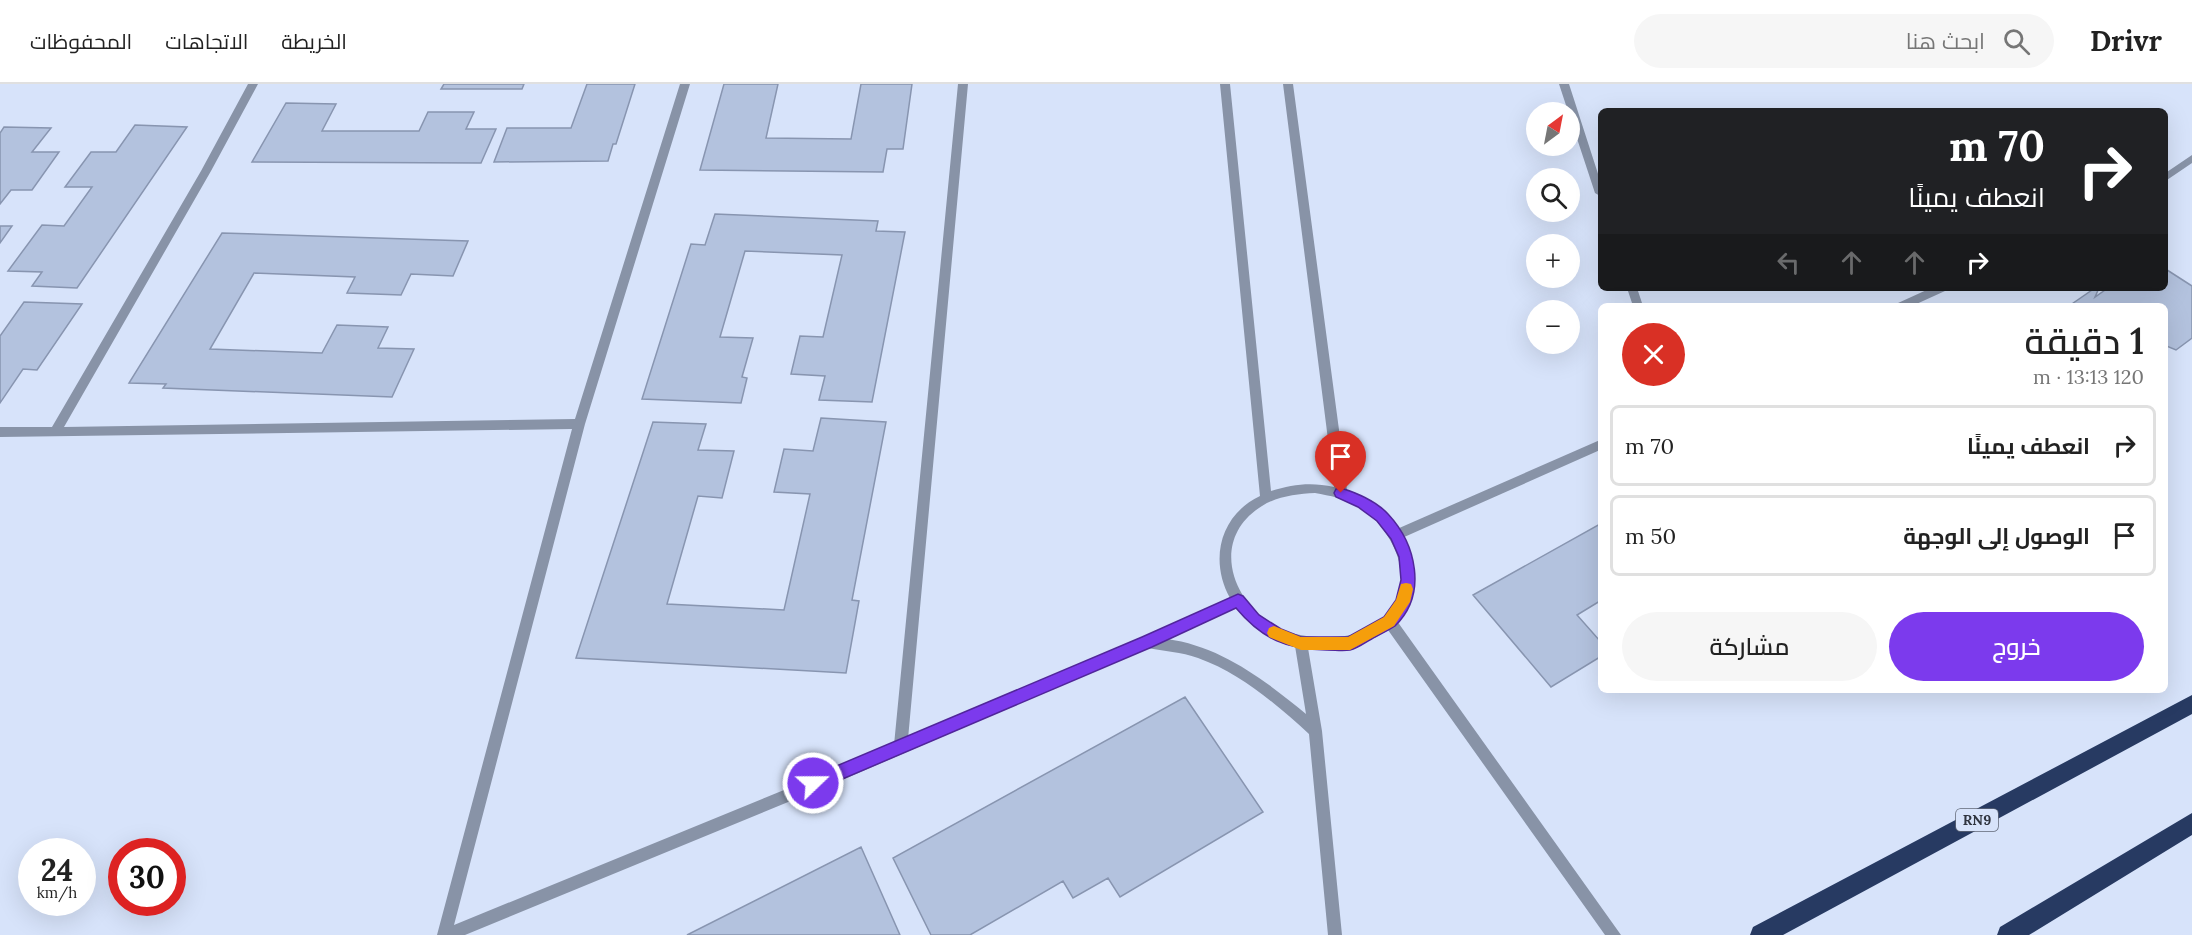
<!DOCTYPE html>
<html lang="ar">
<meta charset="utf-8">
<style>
body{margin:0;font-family:Lora,Cairo,serif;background:#f6f6f6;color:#222;direction:rtl;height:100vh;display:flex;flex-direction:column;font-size:22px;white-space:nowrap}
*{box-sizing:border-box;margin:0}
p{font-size:20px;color:#767676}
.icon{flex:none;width:33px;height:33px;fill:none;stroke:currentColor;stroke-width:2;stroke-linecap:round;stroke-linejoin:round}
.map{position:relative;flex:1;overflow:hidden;direction:ltr}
.side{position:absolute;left:1598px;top:219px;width:570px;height:390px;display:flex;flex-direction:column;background:#fff;border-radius:9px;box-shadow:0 6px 24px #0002;direction:rtl}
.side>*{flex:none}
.hud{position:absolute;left:1598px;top:24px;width:570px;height:183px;border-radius:9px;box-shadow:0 6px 24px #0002;direction:rtl;background:#202124;color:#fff;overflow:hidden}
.needle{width:39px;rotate:32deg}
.buttons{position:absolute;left:1526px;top:18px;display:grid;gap:12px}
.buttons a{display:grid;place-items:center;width:54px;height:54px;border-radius:50%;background:#fff;box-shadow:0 6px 24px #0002;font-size:30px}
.speed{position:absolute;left:18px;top:754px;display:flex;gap:12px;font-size:30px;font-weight:700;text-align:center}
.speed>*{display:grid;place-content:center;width:78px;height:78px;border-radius:50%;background:#fff;box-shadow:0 6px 24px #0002;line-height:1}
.speed small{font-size:15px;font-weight:400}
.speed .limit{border:9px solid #d22;background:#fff;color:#111}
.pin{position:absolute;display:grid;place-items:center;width:51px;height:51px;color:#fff;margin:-62px -26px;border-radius:50% 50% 50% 0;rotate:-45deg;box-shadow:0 0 6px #0007}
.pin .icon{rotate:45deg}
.me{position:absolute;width:66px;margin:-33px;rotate:68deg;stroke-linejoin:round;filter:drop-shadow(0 0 4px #0008)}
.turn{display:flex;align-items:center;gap:21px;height:126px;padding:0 24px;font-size:27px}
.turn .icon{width:78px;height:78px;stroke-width:2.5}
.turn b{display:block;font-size:42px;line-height:51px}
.lanes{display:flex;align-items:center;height:57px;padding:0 24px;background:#0003;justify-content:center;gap:30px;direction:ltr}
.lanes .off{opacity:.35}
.round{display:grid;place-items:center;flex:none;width:63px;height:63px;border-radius:32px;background:#f6f6f6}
.headline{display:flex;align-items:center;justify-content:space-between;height:102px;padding:0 24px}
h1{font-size:36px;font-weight:600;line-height:45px}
.cta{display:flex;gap:12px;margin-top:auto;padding:12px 24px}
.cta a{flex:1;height:69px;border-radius:36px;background:#7c3aed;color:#fff;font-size:24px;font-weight:600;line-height:69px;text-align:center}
.cta a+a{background:#f6f6f6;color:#222}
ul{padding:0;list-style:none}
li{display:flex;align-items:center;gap:18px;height:81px;margin:0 12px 9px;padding:0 12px;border:3px solid #e0e0e0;border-radius:9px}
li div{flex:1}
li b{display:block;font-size:22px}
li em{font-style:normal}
header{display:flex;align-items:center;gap:36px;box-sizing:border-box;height:84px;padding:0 30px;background:#fff;border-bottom:2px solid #e0e0e0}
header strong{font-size:28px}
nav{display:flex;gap:33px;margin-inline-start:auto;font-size:21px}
.search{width:420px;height:54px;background:#f6f6f6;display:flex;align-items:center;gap:15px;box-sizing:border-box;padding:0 21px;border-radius:33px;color:#767676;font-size:22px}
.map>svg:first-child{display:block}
.building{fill:#b3c2de;stroke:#8895b0;stroke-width:1.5}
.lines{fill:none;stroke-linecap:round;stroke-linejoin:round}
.street{fill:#8893a7;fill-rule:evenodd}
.highway{fill:#273a62;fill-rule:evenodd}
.route{fill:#7c3aed;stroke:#51269a;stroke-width:1.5}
.slow{fill:#f59e0b}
.labels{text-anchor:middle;stroke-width:5;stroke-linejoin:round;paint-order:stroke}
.shield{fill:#d7e3fa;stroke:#616877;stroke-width:1.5}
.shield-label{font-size:14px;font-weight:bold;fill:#2f343f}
</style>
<header>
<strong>Drivr</strong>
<div class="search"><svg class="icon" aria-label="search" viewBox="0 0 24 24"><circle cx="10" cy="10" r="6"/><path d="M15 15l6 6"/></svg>ابحث هنا</div>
<nav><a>الخريطة</a><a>الاتجاهات</a><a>المحفوظات</a></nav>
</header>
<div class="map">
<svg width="2192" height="851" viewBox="0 0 2192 851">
<rect width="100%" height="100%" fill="#d7e3fa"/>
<path class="building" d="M 444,0 L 524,0 L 522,5 L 441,5 Z
M 587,0 L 635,0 L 616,60 L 613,60 L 608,77 L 494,78 L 507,44 L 571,44 Z
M 724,0 L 778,0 L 766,54 L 851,55 L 861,0 L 912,0 L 903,65 L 887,65 L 883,88 L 700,86 Z
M 286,19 L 336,20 L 322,47 L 419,47 L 428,28 L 474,28 L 466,45 L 496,45 L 481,79 L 252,78 Z
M 135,41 L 187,43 L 77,204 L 32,202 L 42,188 L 8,187 L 42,141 L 64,142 L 92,103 L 65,103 L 91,68 L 116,68 Z
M 4,43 L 51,44 L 32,68 L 59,68 L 32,106 L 11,106 L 0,120 L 0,49 Z
M 715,130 L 878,137 L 876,147 L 905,148 L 872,318 L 819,316 L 825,292 L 791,290 L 800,252 L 823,253 L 842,171 L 745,167 L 720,253 L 753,254 L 742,293 L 747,294 L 741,319 L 642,315 L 691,160 L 705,161 Z
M 0,142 L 12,142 L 0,159 Z
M 222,149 L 468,157 L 453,192 L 411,190 L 401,211 L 347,209 L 355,193 L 254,189 L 210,265 L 322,269 L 337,241 L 388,243 L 378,264 L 414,265 L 392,313 L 163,304 L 166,300 L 129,299 Z
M 2164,184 L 2192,202 L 2192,254 L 2176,266 L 2164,261 L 2164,222 L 2069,222 L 2095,204 L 2099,204 L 2095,213 L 2108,204 L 2164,204 Z
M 24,218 L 82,220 L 37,286 L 23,285 L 0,319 L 0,252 Z
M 821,334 L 886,338 L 852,516 L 859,517 L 846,589 L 576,574 L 653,338 L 706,340 L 698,366 L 734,367 L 722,414 L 698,412 L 667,520 L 784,526 L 810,410 L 774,408 L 784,365 L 813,367 Z
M 1600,440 L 1600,517 L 1577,531 L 1600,557 L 1600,573 L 1551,603 L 1473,511 Z
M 1185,613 L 1263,728 L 1120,813 L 1108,794 L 1073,814 L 1063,797 L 970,851 L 931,851 L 893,774 Z
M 861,763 L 900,851 L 687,851 Z"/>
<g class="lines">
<path class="street" d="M 248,0 L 258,0 L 211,87 L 64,343 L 575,335 L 680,0 L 690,0 L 585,340 L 454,841 L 894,661 L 958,0 L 968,0 L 908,655 L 1037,600 L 1230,514 C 1209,476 1220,431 1260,412 L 1220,0 L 1230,0 L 1271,407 C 1293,400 1312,398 1334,403 L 1283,0 L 1293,0 L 1347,406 C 1367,414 1385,426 1397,445 L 1600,356 L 1600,366 L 1402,454 C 1417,482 1419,513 1397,537 L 1621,851 L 1605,851 L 1388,546 C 1360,564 1341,567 1308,564 L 1322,647 L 1342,851 L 1328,851 L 1309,650 C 1276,620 1240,589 1198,574 C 1181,568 1164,567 1147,564 L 849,693 L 465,851 L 437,851 L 572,345 L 0,353 L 0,343 L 52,343 L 201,87 ZM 1315,409 C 1330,412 1345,414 1358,422 C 1394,445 1420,500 1384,533 C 1367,549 1347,554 1325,553 C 1308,553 1292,551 1277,543 C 1230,518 1210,454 1262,422 C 1278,412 1297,410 1315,409 ZM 1236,523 C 1251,543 1271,556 1295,562 L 1306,630 C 1265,596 1220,562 1167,555 Z
M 1559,0 L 1569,0 L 1600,96 L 1600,112 L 1595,109 Z
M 2192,71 L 2192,79 L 2164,98 L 2164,90 Z
M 1627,204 L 1637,204 L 1643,222 L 1633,222 Z
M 1931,204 L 1946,204 L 1945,207 L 1912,222 L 1897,222 L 1898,219 Z"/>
<path class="highway" d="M 2192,611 L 2192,630 L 1783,851 L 1750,851 L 1753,843 Z
M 2192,729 L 2192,751 L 2029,851 L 1997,851 L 2000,843 Z"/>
</g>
<path class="route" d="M 1341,404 C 1357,409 1376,417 1388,430 C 1416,460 1428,510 1395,542 C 1389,546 1381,550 1375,553 C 1367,557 1359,564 1350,566 C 1343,567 1335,566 1327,566 C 1287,566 1262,555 1236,524 L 1152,563 L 819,705 L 813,707 L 808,705 L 805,699 L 808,694 L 1142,553 L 1238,510 L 1243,512 L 1259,531 L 1281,545 L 1301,553 L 1348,553 L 1384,533 L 1396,516 L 1401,496 L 1399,473 L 1391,455 L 1377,437 L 1358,423 L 1336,413 L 1334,409 L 1336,405 Z"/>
<path class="slow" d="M 1406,499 L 1411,500 L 1413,505 L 1410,518 L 1394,542 L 1350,566 L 1301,566 L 1269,553 L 1267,549 L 1269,544 L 1274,542 L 1301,553 L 1348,553 L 1384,533 L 1396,516 L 1401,500 Z"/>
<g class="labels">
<rect class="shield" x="1956" y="725" width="42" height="22" rx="4.5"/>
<g class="shield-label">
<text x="1977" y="741">RN9</text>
</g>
</g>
</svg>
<div class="buttons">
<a><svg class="needle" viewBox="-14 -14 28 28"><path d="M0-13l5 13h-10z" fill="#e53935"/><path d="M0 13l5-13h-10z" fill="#767676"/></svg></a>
<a><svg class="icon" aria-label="search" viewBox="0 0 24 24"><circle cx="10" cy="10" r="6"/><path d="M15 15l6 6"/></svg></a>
<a>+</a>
<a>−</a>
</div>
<div class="speed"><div>24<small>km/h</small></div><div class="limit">30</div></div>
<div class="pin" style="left:1341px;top:409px;background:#d93025"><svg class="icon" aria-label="arrive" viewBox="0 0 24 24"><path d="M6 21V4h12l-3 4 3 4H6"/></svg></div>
<svg class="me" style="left:813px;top:699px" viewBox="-20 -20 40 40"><circle r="17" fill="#7c3aed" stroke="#fff" stroke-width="3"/><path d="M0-11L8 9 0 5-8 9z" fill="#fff"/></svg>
<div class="hud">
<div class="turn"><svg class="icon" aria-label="right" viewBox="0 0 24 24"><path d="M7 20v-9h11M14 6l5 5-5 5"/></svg><div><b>70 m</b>انعطف يمينًا</div></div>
<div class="lanes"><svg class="icon off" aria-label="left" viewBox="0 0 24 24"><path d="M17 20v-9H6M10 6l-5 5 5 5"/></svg><svg class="icon off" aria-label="ahead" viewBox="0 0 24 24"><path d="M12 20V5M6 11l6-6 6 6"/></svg><svg class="icon off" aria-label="ahead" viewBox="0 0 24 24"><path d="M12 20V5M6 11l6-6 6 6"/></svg><svg class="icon" aria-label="right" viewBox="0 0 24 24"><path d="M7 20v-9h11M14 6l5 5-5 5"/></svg></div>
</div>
<section class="side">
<div class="headline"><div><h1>1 دقيقة</h1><p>120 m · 13:13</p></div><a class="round" style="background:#d93025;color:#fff"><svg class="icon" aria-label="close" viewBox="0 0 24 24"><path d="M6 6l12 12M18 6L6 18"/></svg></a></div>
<ul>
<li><svg class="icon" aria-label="right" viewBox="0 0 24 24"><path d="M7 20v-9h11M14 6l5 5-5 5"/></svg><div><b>انعطف يمينًا</b></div><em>70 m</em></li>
<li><svg class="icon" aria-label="arrive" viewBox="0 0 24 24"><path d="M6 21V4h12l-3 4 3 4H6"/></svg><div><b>الوصول إلى الوجهة</b></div><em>50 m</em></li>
</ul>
<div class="cta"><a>خروج</a><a>مشاركة</a></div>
</section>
</div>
